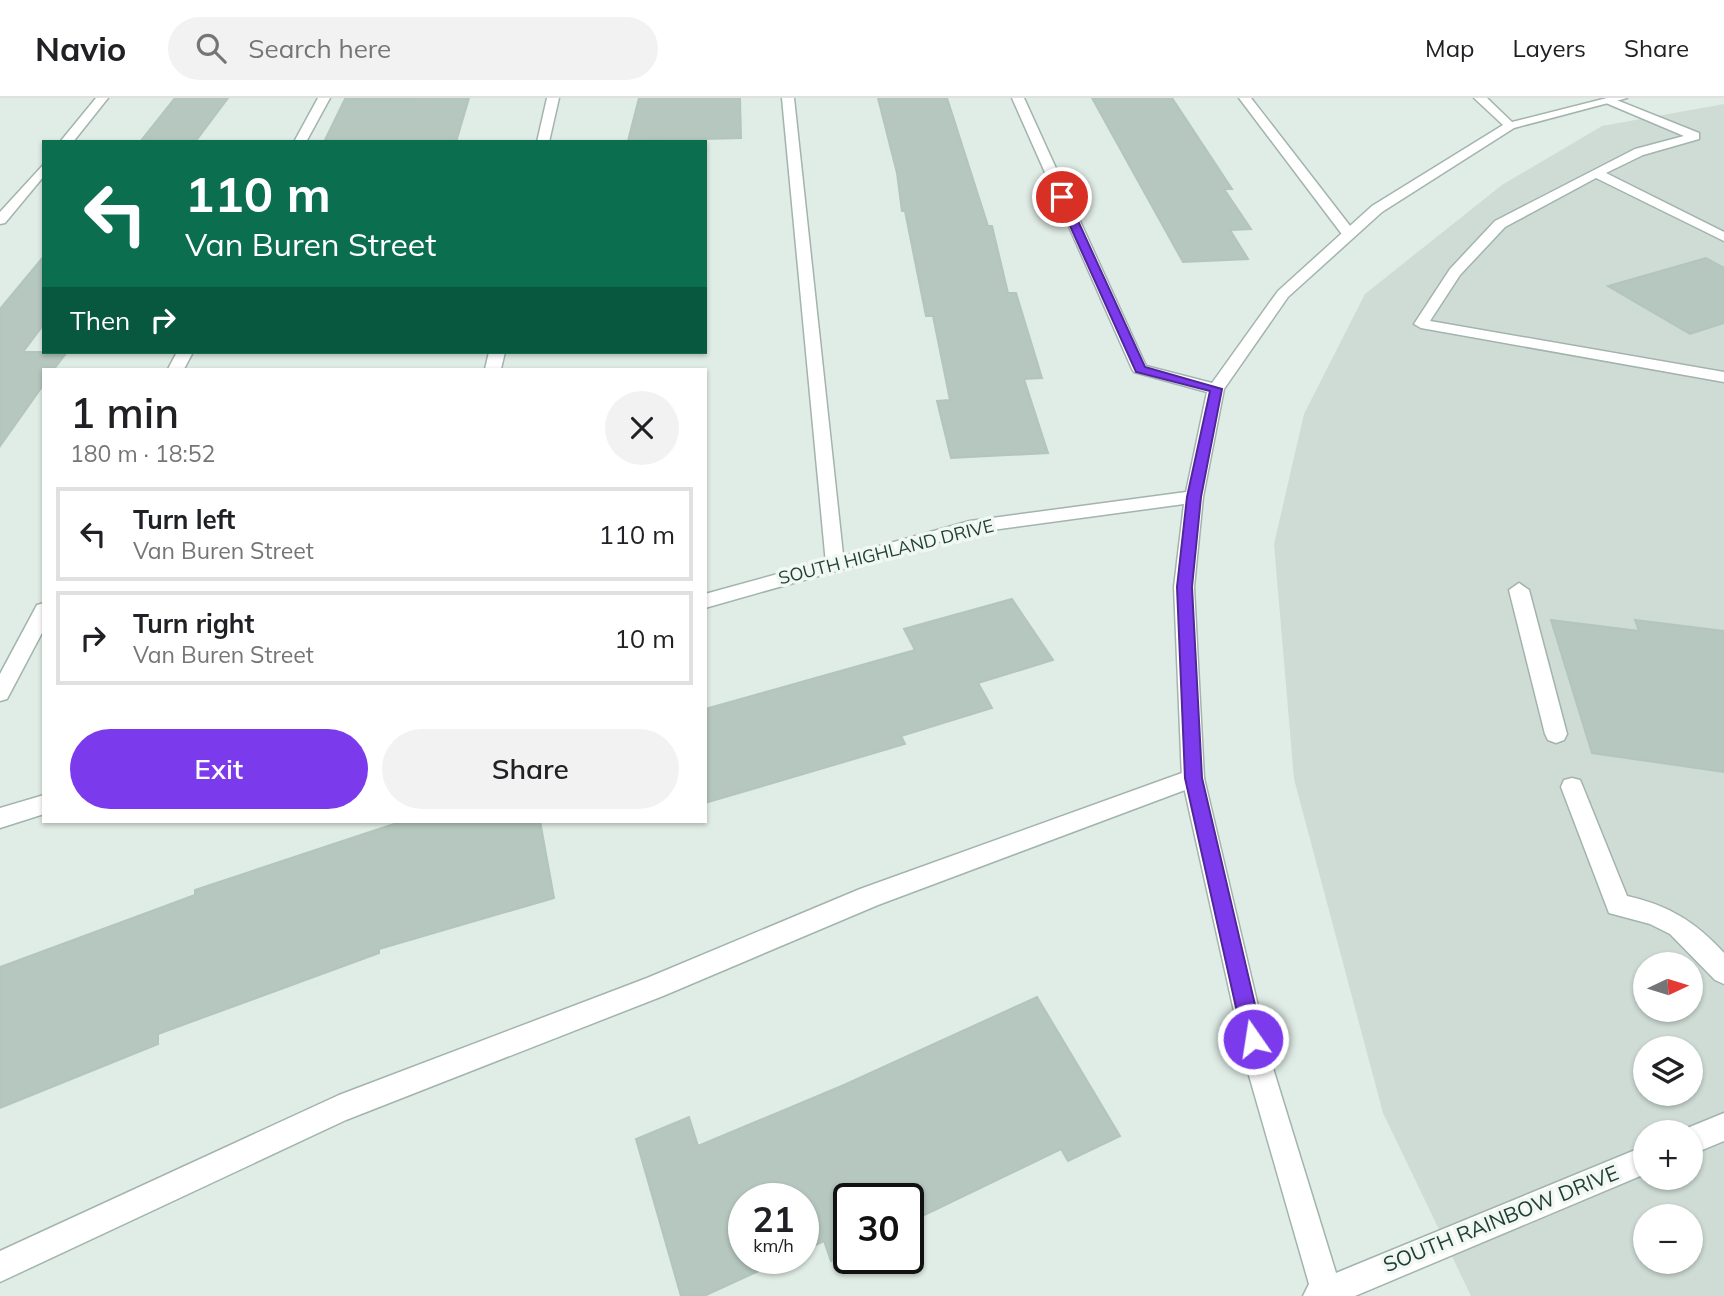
<!DOCTYPE html>
<meta charset="utf-8">
<style>
body{margin:0;font-family:Mulish,sans-serif;background:#f2f2f2;color:#202124;height:100vh;display:flex;flex-direction:column;font-size:26px;white-space:nowrap}
*{box-sizing:border-box;margin:0}
p{font-size:23px;color:#757577}
.icon{flex:none;width:38px;height:38px;fill:none;stroke:currentColor;stroke-width:2;stroke-linecap:round;stroke-linejoin:round}
.map{position:relative;flex:1;overflow:hidden}
.side{position:absolute;left:42px;top:270px;width:665px;height:455px;display:flex;flex-direction:column;background:#fff;border-radius:0px;box-shadow:0 2px 5px #0004}
.side>*{flex:none}
.top-card{position:absolute;left:42px;top:42px;width:665px;height:214px;border-radius:0px;box-shadow:0 2px 5px #0004;background:#0b6e4f;color:#fff;overflow:hidden}
.needle{width:46px;rotate:86deg}
.buttons{position:absolute;left:1633px;top:854px;display:grid;gap:14px}
.buttons a{display:grid;place-items:center;width:70px;height:70px;border-radius:50%;background:#fff;box-shadow:0 2px 5px #0004;font-size:35px}
.speed{position:absolute;left:728px;top:1085px;display:flex;gap:14px;font-size:35px;font-weight:700;text-align:center}
.speed>*{display:grid;place-content:center;width:91px;height:91px;border-radius:50%;background:#fff;box-shadow:0 2px 5px #0004;line-height:1}
.speed small{font-size:18px;font-weight:400}
.speed .limit{border:4px solid #111;border-radius:10px;background:#fff;color:#111}
.pin{position:absolute;display:grid;place-items:center;width:60px;height:60px;color:#fff;margin:-30px;border:4px solid #fff;border-radius:50%;box-shadow:0 2px 7px #0007}
.me{position:absolute;width:77px;margin:-38px;rotate:347deg;stroke-linejoin:round;filter:drop-shadow(0 0 5px #0008)}
.turn{display:flex;align-items:center;gap:24px;height:147px;padding:0 28px;font-size:32px}
.turn .icon{width:91px;height:91px;stroke-width:2.5}
.turn b{display:block;font-size:49px;line-height:60px}
.then{display:flex;align-items:center;height:66px;padding:0 28px;background:#0003;gap:14px;font-size:26px}
.round{display:grid;place-items:center;flex:none;width:74px;height:74px;border-radius:37px;background:#f2f2f2}
.summary{display:flex;align-items:center;justify-content:space-between;height:119px;padding:0 28px}
h1{font-size:42px;font-weight:600;line-height:52px}
.cta{display:flex;gap:14px;margin-top:auto;padding:14px 28px}
.cta a{flex:1;height:80px;border-radius:42px;background:#7c3aed;color:#fff;font-size:28px;font-weight:600;line-height:80px;text-align:center}
.cta a+a{background:#f2f2f2;color:#202124}
ul{padding:0;list-style:none}
li{display:flex;align-items:center;gap:21px;height:94px;margin:0 14px 10px;padding:0 14px;border:4px solid #e0e0e0;border-radius:0px}
li div{flex:1}
li b{display:block;font-size:26px}
li em{font-style:normal}
header{display:flex;align-items:center;gap:42px;box-sizing:border-box;height:98px;padding:0 35px;background:#fff;border-bottom:2px solid #e0e0e0}
header strong{font-size:33px}
nav{display:flex;gap:38px;margin-inline-start:auto;font-size:24px}
.search{width:490px;height:63px;background:#f2f2f2;display:flex;align-items:center;gap:18px;box-sizing:border-box;padding:0 24px;border-radius:38px;color:#757577;font-size:26px}
.map>svg:first-child{display:block}
.built{fill:#cedcd5;fill-rule:evenodd}
.building{fill:#b5c7bf;stroke:#b2c6bd;stroke-width:2}
.lines{fill:none;stroke-linecap:round;stroke-linejoin:round}
.service-casing{stroke:#a2b4ad;stroke-width:3}
.minor-casing{stroke:#a2b4ad;stroke-width:3}
.service{fill:#fff;fill-rule:evenodd}
.minor{fill:#fff;fill-rule:evenodd}
.route{fill:#7c3aed;stroke:#51269a;stroke-width:2}
.labels{text-anchor:middle;stroke-width:7;stroke-linejoin:round;paint-order:stroke}
.street-label{font-size:18px;fill:#1f3e35;stroke:#f1f8f4}
.near-street-label{font-size:21px;fill:#1f3e35;stroke:#f1f8f4}
</style>
<header>
<strong>Navio</strong>
<div class="search"><svg class="icon" aria-label="search" viewBox="0 0 24 24"><circle cx="10" cy="10" r="6"/><path d="M15 15l6 6"/></svg>Search here</div>
<nav><a>Map</a><a>Layers</a><a>Share</a></nav>
</header>
<div class="map">
<svg width="1724" height="1198" viewBox="0 0 1724 1198">
<rect width="100%" height="100%" fill="#e0ece6"/>
<path class="built" d="M 1724,6 L 1724,1198 L 1471,1198 L 1383,1015 L 1294,681 L 1274,446 L 1304,316 L 1365,196 L 1502,87 L 1602,28 ZM 1645,866 L 1690,866 L 1690,912 L 1645,912 ZM 1645,950 L 1690,950 L 1690,996 L 1645,996 ZM 1645,1034 L 1690,1034 L 1690,1080 L 1645,1080 ZM 1645,1118 L 1690,1118 L 1690,1164 L 1645,1164 Z"/>
<path class="building" d="M 175,0 L 228,0 L 195,44 L 140,44 Z
M 469,0 L 456,44 L 324,44 L 345,1 Z
M 639,0 L 740,0 L 741,40 L 628,43 Z
M 878,0 L 947,0 L 988,128 L 992,128 L 1008,195 L 1016,195 L 1042,280 L 1024,281 L 1048,355 L 951,360 L 937,303 L 950,302 L 933,218 L 926,218 L 905,113 L 902,113 L 897,75 Z
M 1092,0 L 1172,0 L 1232,91 L 1224,91 L 1251,131 L 1230,132 L 1248,161 L 1183,164 Z
M 44,158 L 44,226 L 23,254 L 67,254 L 54,271 L 44,271 L 44,286 L 0,348 L 0,211 Z
M 1706,160 L 1724,170 L 1724,225 L 1690,236 L 1608,188 Z
M 1012,501 L 1053,562 L 978,585 L 992,610 L 901,638 L 905,646 L 705,705 L 705,611 L 915,552 L 904,531 Z
M 1551,522 L 1639,533 L 1635,522 L 1724,533 L 1724,674 L 1592,655 Z
M 403,723 L 540,723 L 554,800 L 379,851 L 379,855 L 158,936 L 158,946 L 0,1010 L 0,869 L 195,797 L 195,792 Z
M 1037,899 L 1120,1038 L 1068,1063 L 1061,1051 L 908,1125 L 908,1101 L 849,1101 L 849,1154 L 831,1163 L 824,1143 L 803,1153 L 803,1101 L 744,1101 L 744,1160 L 787,1160 L 704,1198 L 681,1198 L 636,1041 L 689,1019 L 698,1048 L 844,987 Z"/>
<g class="lines">
<defs>
<path id="service" d="M 318,0 L 330,0 L 306,44 L 294,44 Z
M 782,0 L 794,0 L 844,466 L 835,472 L 826,466 Z
M 1239,0 L 1251,0 L 1354,133 L 1354,139 L 1344,139 Z
M 1606,1 L 1614,1 L 1699,35 L 1699,41 L 1643,57 L 1606,75 L 1724,134 L 1724,143 L 1596,80 L 1505,129 L 1460,177 L 1430,223 L 1724,274 L 1724,284 L 1421,230 L 1414,226 L 1450,171 L 1495,123 L 1635,51 L 1684,38 L 1606,5 Z
M 177,254 L 193,254 L 184,271 L 168,271 Z
M 1519,485 L 1529,492 L 1567,636 L 1564,642 L 1556,645 L 1548,642 L 1545,636 L 1509,492 Z
M 44,505 L 44,531 L 7,601 L 0,603 L 0,576 L 37,507 Z
M 1193,671 L 1201,674 L 1204,680 L 1201,686 L 878,807 L 663,898 L 346,1022 L 0,1184 L 0,1153 L 339,997 L 647,880 L 860,791 Z
M 1572,680 L 1580,682 L 1583,689 L 1627,798 C 1668,807 1696,824 1724,855 L 1724,886 L 1715,882 L 1670,836 L 1650,826 L 1609,815 L 1561,689 L 1564,682 Z"/>
<path id="minor" d="M 96,0 L 108,0 L 73,44 L 60,44 Z
M 547,0 L 559,0 L 549,44 L 537,44 Z
M 1012,0 L 1024,0 L 1146,268 L 1212,285 L 1278,193 L 1372,108 L 1503,27 L 1474,0 L 1487,0 L 1512,24 L 1607,0 L 1627,0 L 1514,30 L 1382,114 L 1288,199 L 1224,291 L 1203,399 L 1194,489 L 1204,680 L 1272,967 L 1336,1175 L 1645,1048 L 1645,1076 L 1355,1198 L 1303,1198 L 1309,1186 L 1246,967 L 1182,680 L 1174,489 L 1184,406 L 970,435 L 705,510 L 705,496 L 970,423 L 1186,394 L 1207,294 L 1134,274 L 1132,271 Z
M 44,66 L 44,78 L 5,125 L 0,126 L 0,114 Z
M 489,254 L 505,254 L 501,271 L 485,271 Z
M 44,697 L 44,716 L 0,730 L 0,710 Z
M 1724,1015 L 1724,1043 L 1690,1057 L 1690,1034 L 1680,1033 Z"/>
</defs>
<use href="#service" class="service-casing"/>
<use href="#minor" class="minor-casing"/>
<use href="#service" class="service"/>
<use href="#minor" class="minor"/>
</g>
<path class="route" d="M 1062,96 L 1067,99 L 1145,269 L 1222,291 L 1201,399 L 1192,489 L 1202,680 L 1263,941 L 1260,948 L 1253,950 L 1246,948 L 1243,941 L 1185,680 L 1177,489 L 1187,399 L 1210,293 L 1136,274 L 1057,99 Z"/>
<g class="labels">
<g class="street-label">
<text transform="translate(886 454) rotate(-14)" y="6">SOUTH HIGHLAND DRIVE</text>
</g>
<g class="near-street-label">
<text transform="translate(1501 1121) rotate(-22)" y="7">SOUTH RAINBOW DRIVE</text>
</g>
</g>
</svg>
<div class="buttons">
<a><svg class="needle" viewBox="-14 -14 28 28"><path d="M0-13l5 13h-10z" fill="#e53935"/><path d="M0 13l5-13h-10z" fill="#757577"/></svg></a>
<a><svg class="icon" aria-label="layers" viewBox="0 0 24 24"><path d="M12 4l9 5-9 5-9-5zM3 14l9 5 9-5"/></svg></a>
<a>+</a>
<a>−</a>
</div>
<div class="speed"><div>21<small>km/h</small></div><div class="limit">30</div></div>
<div class="pin" style="left:1062px;top:99px;background:#d93025"><svg class="icon" aria-label="arrive" viewBox="0 0 24 24"><path d="M6 21V4h12l-3 4 3 4H6"/></svg></div>
<svg class="me" style="left:1253px;top:941px" viewBox="-20 -20 40 40"><circle r="17" fill="#7c3aed" stroke="#fff" stroke-width="3"/><path d="M0-11L8 9 0 5-8 9z" fill="#fff"/></svg>
<div class="top-card">
<div class="turn"><svg class="icon" aria-label="left" viewBox="0 0 24 24"><path d="M17 20v-9H6M10 6l-5 5 5 5"/></svg><div><b>110 m</b>Van Buren Street</div></div>
<div class="then">Then<svg class="icon" aria-label="right" viewBox="0 0 24 24"><path d="M7 20v-9h11M14 6l5 5-5 5"/></svg></div>
</div>
<section class="side">
<div class="summary"><div><h1>1 min</h1><p>180 m · 18:52</p></div><a class="round"><svg class="icon" aria-label="close" viewBox="0 0 24 24"><path d="M6 6l12 12M18 6L6 18"/></svg></a></div>
<ul>
<li><svg class="icon" aria-label="left" viewBox="0 0 24 24"><path d="M17 20v-9H6M10 6l-5 5 5 5"/></svg><div><b>Turn left</b><p>Van Buren Street</p></div><em>110 m</em></li>
<li><svg class="icon" aria-label="right" viewBox="0 0 24 24"><path d="M7 20v-9h11M14 6l5 5-5 5"/></svg><div><b>Turn right</b><p>Van Buren Street</p></div><em>10 m</em></li>
</ul>
<div class="cta"><a>Exit</a><a>Share</a></div>
</section>
</div>
